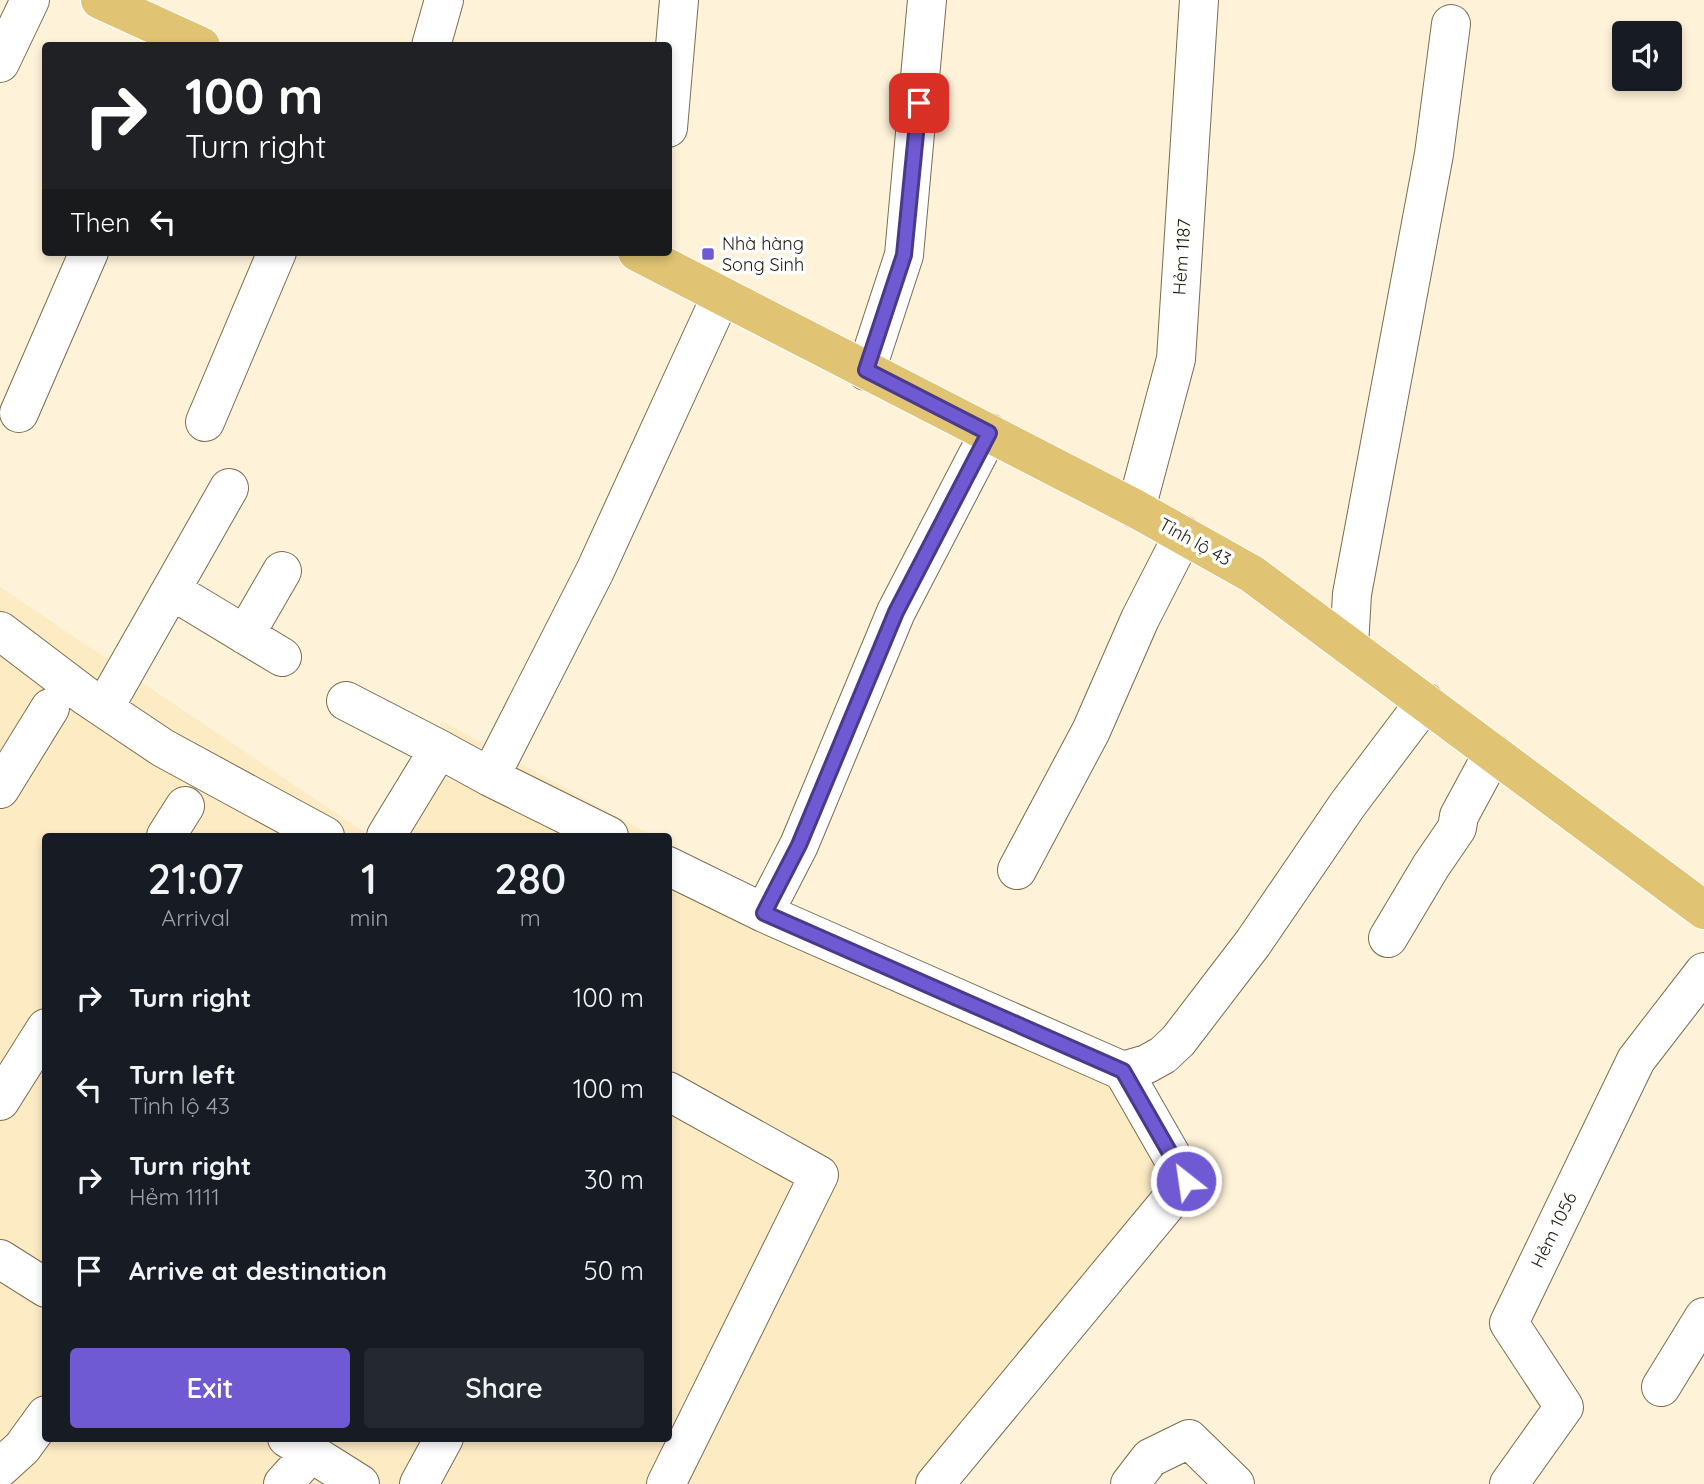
<!DOCTYPE html>
<meta charset="utf-8">
<style>
body{margin:0;font-family:Quicksand,sans-serif;background:#242831;color:#f1f3f6;height:100vh;display:flex;flex-direction:column;font-size:26px;white-space:nowrap}
*{box-sizing:border-box;margin:0}
p{font-size:23px;color:#9ea1a6}
.icon{flex:none;width:38px;height:38px;fill:none;stroke:currentColor;stroke-width:2;stroke-linecap:round;stroke-linejoin:round}
.map{position:relative;flex:1;overflow:hidden}
.sheet{position:absolute;left:42px;top:833px;width:630px;height:609px;display:flex;flex-direction:column;background:#171b24;border-radius:7px;box-shadow:0 4px 10px #0003}
.sheet>*{flex:none}
.banner{position:absolute;left:42px;top:42px;width:630px;height:214px;border-radius:7px;box-shadow:0 4px 10px #0003;background:#202124;color:#fff;overflow:hidden}
.tools{position:absolute;left:1612px;top:21px;display:grid;gap:14px}
.tools a{display:grid;place-items:center;width:70px;height:70px;border-radius:7px;background:#171b24;box-shadow:0 4px 10px #0003;font-size:35px}
.pin{position:absolute;display:grid;place-items:center;width:60px;height:60px;color:#fff;margin:-30px;border-radius:14px;box-shadow:0 4px 10px #0006}
.me{position:absolute;width:77px;margin:-38px;rotate:330deg;stroke-linejoin:round;filter:drop-shadow(0 0 5px #0008)}
.turn{display:flex;align-items:center;gap:24px;height:147px;padding:0 28px;font-size:32px}
.turn .icon{width:91px;height:91px;stroke-width:2.5}
.turn b{display:block;font-size:49px;line-height:60px}
.then{display:flex;align-items:center;height:66px;padding:0 28px;background:#0003;gap:14px;font-size:26px}
.eta{display:flex;justify-content:space-evenly;align-items:center;height:119px;text-align:center}
.eta b{font-size:42px;font-weight:600;line-height:49px}
.action{display:flex;gap:14px;margin-top:auto;padding:14px 28px}
.action a{flex:1;height:80px;border-radius:7px;background:#705ad4;color:#fff;font-size:28px;font-weight:600;line-height:80px;text-align:center}
.action a+a{background:#242831;color:#f1f3f6}
ul{padding:0;list-style:none}
li{display:flex;align-items:center;gap:21px;height:91px;padding:0 28px}
li div{flex:1}
li b{display:block;font-size:26px}
li em{font-style:normal}
.map>svg:first-child{display:block}
.built{fill:#fdebc4}
.lines{fill:none;stroke-linecap:round;stroke-linejoin:round}
.minor-casing{stroke:#796c50;stroke-width:40}
.major-casing{stroke:#fff;stroke-width:40}
.minor{stroke:#fff;stroke-width:38}
.major{stroke:#e0c474;stroke-width:38}
.route-casing{stroke:#493a8a;stroke-width:18}
.route{stroke:#705ad4;stroke-width:12}
.poi-dot{fill:#705ad4;stroke:#fff;stroke-width:2.5}
.labels{text-anchor:middle;stroke-width:7;stroke-linejoin:round;paint-order:stroke}
.poi-label{font-size:18px;fill:#1e190e;stroke:#fff;text-anchor:start}
.street-label{font-size:18px;fill:#1e190e;stroke:#fff}
</style>
<div class="map">
<svg width="1704" height="1484" viewBox="0 0 1704 1484">
<rect width="100%" height="100%" fill="#fef2d9"/>
<path class="built" d="M 0,587 L 370,836 L 46,836 L 46,1438 L 668,1438 L 669,845 L 1123,1092 L 1168,1186 L 918,1484 L 0,1484 Z
M 442,721 L 653,836 L 398,836 Z"/>
<g class="lines">
<defs>
<path id="minor" d="M 431,46 L 444,0
M 0,63 L 30,0
M 668,128 L 679,0
M 866,371 L 904,255 L 927,0
M 19,413 L 89,252
M 205,422 L 277,252
M 1136,509 L 1176,359 L 1199,0
M 171,590 L 282,657
M 0,631 L 87,697 L 163,748 L 325,836
M 245,635 L 282,571
M 1349,646 L 1352,594 L 1434,154 L 1451,24
M 346,701 L 439,749
M 104,708 L 229,488
M 490,777 L 595,571 L 721,296
M 0,789 L 50,708
M 166,836 L 185,806
M 386,836 L 439,749 L 490,777 L 609,836
M 668,866 L 764,913 L 1123,1071 L 1186,1181 L 935,1484
M 1017,870 L 1091,731 L 1140,619 L 1183,535
M 764,913 L 799,845 L 896,612 L 989,433
M 1388,938 L 1431,866 L 1457,828 L 1459,816 L 1493,753
M 1123,1071 L 1147,1064 L 1163,1055 L 1178,1041 L 1253,943 L 1348,804 L 1425,702
M 0,1101 L 46,1028
M 0,1259 L 46,1288
M 1661,1387 L 1704,1317
M 287,1438 L 360,1484
M 0,1468 L 22,1448 L 46,1415
M 283,1484 L 311,1453
M 419,1484 L 444,1438
M 666,1484 L 819,1175 L 668,1091
M 1130,1484 L 1150,1458 L 1189,1439 L 1235,1484
M 1509,1484 L 1564,1407 L 1509,1323 L 1636,1060 L 1704,972"/>
<path id="major" d="M 100,0 L 201,46
M 637,252 L 1136,509 L 1252,574 L 1704,910"/>
</defs>
<use href="#minor" class="minor-casing"/>
<use href="#major" class="major-casing"/>
<use href="#minor" class="minor"/>
<use href="#major" class="major"/>
</g>
<g class="lines">
<defs>
<path id="route" d="M 919,103 L 904,255 L 866,370 L 989,433 L 896,612 L 799,845 L 764,913 L 1123,1071 L 1186,1181"/>
</defs>
<use href="#route" class="route-casing"/>
<use href="#route" class="route"/>
</g>
<rect class="poi-dot" x="701" y="247" width="14" height="14" rx="3.5"/>
<g class="labels">
<g class="poi-label">
<text x="722" y="250">Nhà hàng<tspan x="722" dy="21">Song Sinh</tspan></text>
</g>
<g class="street-label">
<text transform="translate(1182 257) rotate(-86)" y="6">Hẻm 1187</text>
<text transform="translate(1195 542) rotate(29)" y="6">Tỉnh lộ 43</text>
<text transform="translate(1554 1230) rotate(-64)" y="6">Hẻm 1056</text>
</g>
</g>
</svg>
<div class="tools">
<a><svg class="icon" aria-label="sound" viewBox="0 0 24 24"><path d="M4 9h4l5-4v14l-5-4H4zM17 9q2 3 0 6"/></svg></a>
</div>
<div class="pin" style="left:919px;top:103px;background:#d93025"><svg class="icon" aria-label="arrive" viewBox="0 0 24 24"><path d="M6 21V4h12l-3 4 3 4H6"/></svg></div>
<svg class="me" style="left:1186px;top:1181px" viewBox="-20 -20 40 40"><circle r="17" fill="#705ad4" stroke="#fff" stroke-width="3"/><path d="M0-11L8 9 0 5-8 9z" fill="#fff"/></svg>
<div class="banner">
<div class="turn"><svg class="icon" aria-label="right" viewBox="0 0 24 24"><path d="M7 20v-9h11M14 6l5 5-5 5"/></svg><div><b>100 m</b>Turn right</div></div>
<div class="then">Then<svg class="icon" aria-label="left" viewBox="0 0 24 24"><path d="M17 20v-9H6M10 6l-5 5 5 5"/></svg></div>
</div>
<section class="sheet">
<div class="eta">
<div><b>21:07</b><p>Arrival</p></div>
<div><b>1</b><p>min</p></div>
<div><b>280</b><p>m</p></div>
</div>
<ul>
<li><svg class="icon" aria-label="right" viewBox="0 0 24 24"><path d="M7 20v-9h11M14 6l5 5-5 5"/></svg><div><b>Turn right</b></div><em>100 m</em></li>
<li><svg class="icon" aria-label="left" viewBox="0 0 24 24"><path d="M17 20v-9H6M10 6l-5 5 5 5"/></svg><div><b>Turn left</b><p>Tỉnh lộ 43</p></div><em>100 m</em></li>
<li><svg class="icon" aria-label="right" viewBox="0 0 24 24"><path d="M7 20v-9h11M14 6l5 5-5 5"/></svg><div><b>Turn right</b><p>Hẻm 1111</p></div><em>30 m</em></li>
<li><svg class="icon" aria-label="arrive" viewBox="0 0 24 24"><path d="M6 21V4h12l-3 4 3 4H6"/></svg><div><b>Arrive at destination</b></div><em>50 m</em></li>
</ul>
<div class="action"><a>Exit</a><a>Share</a></div>
</section>
</div>
